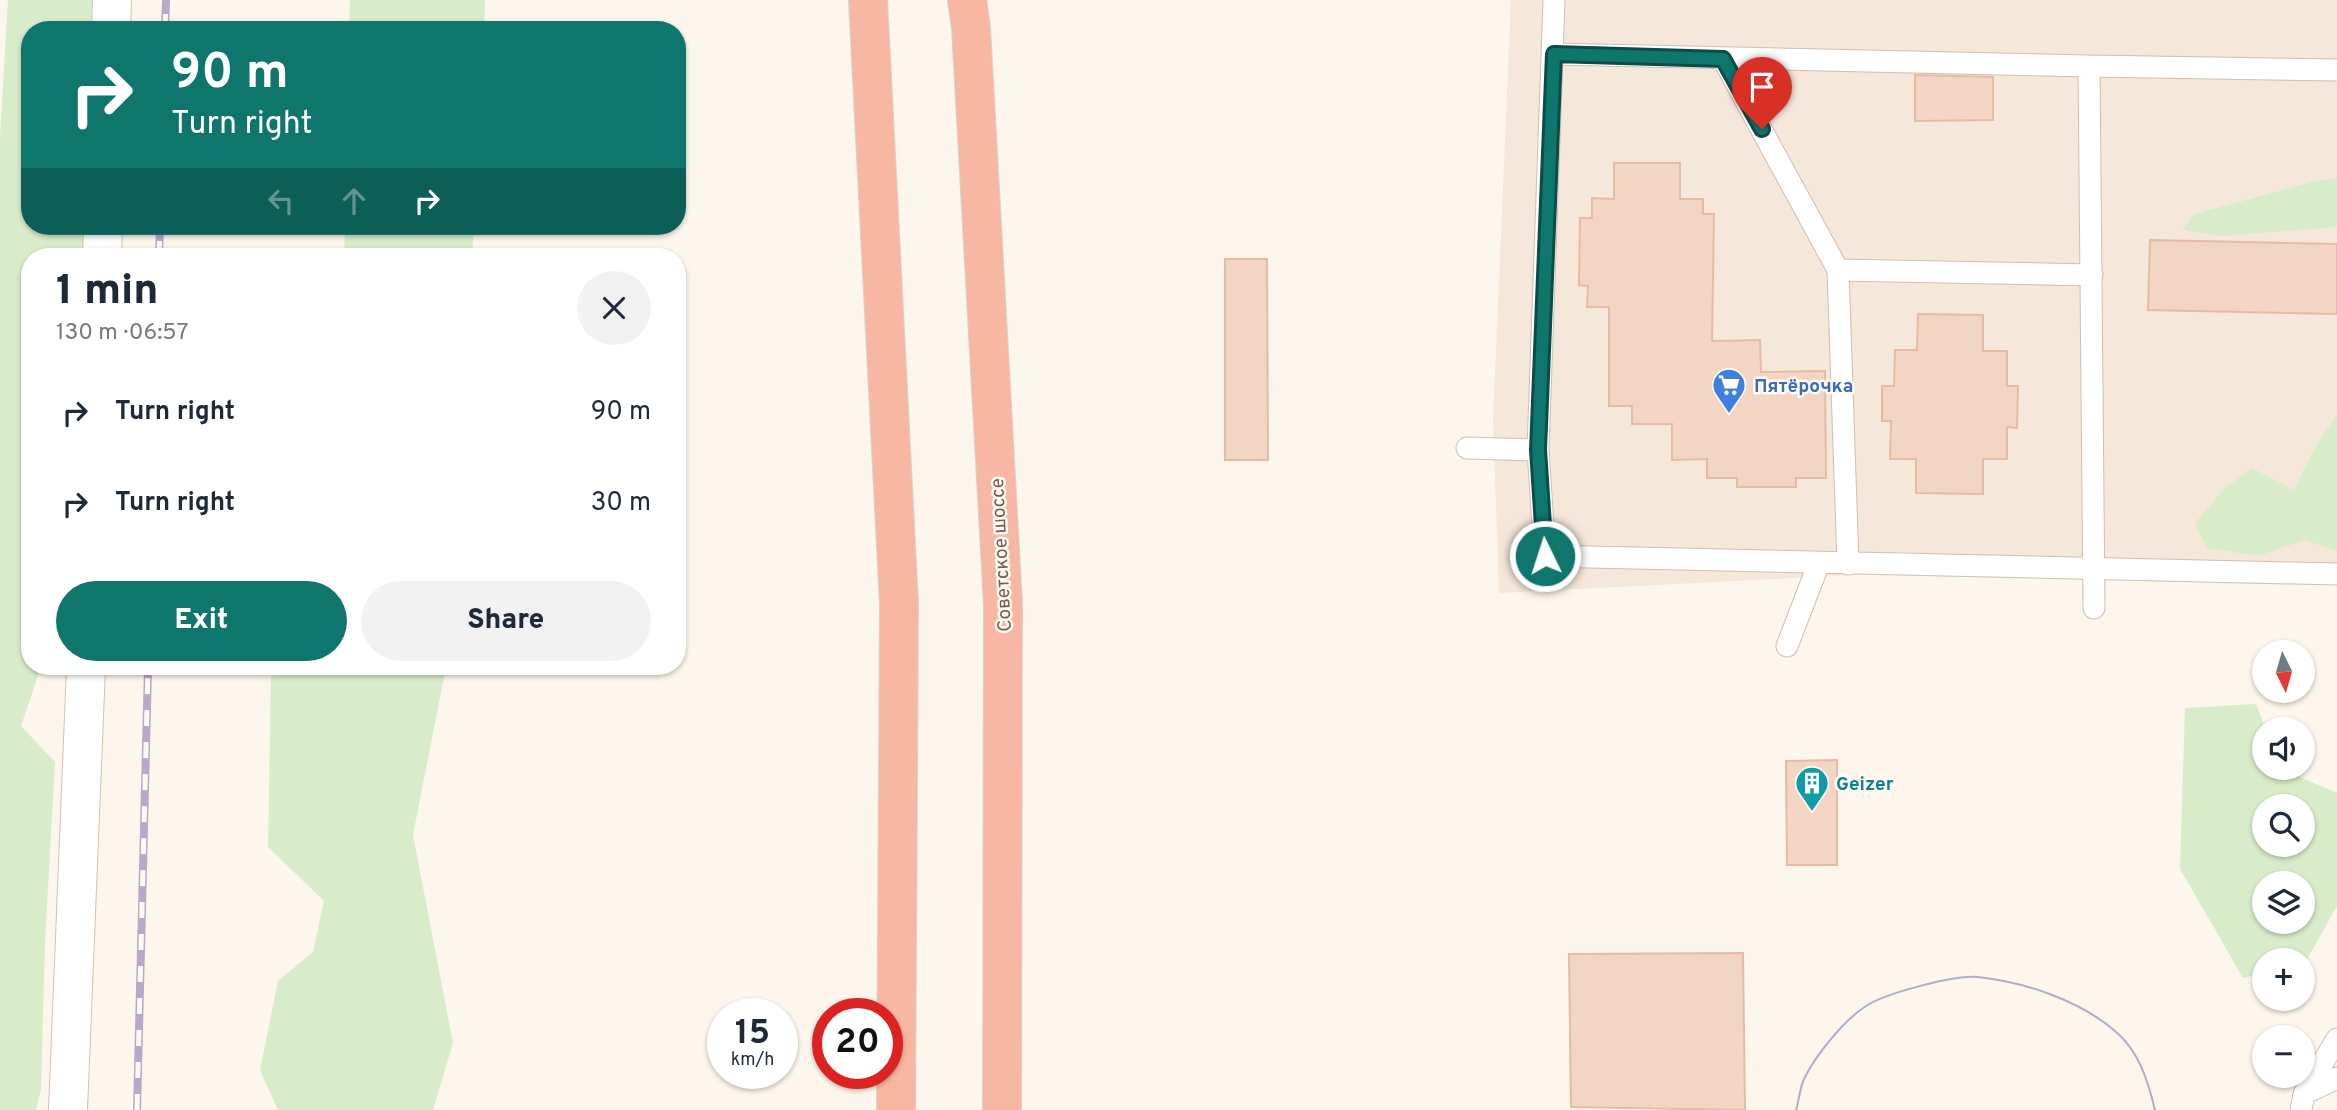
<!DOCTYPE html>
<meta charset="utf-8">
<style>
body{margin:0;font-family:Overpass,sans-serif;background:#f2f2f3;color:#1f2937;height:100vh;display:flex;flex-direction:column;font-size:26px;white-space:nowrap}
*{box-sizing:border-box;margin:0}
p{font-size:23px;color:#747a83}
.icon{flex:none;width:38px;height:38px;fill:none;stroke:currentColor;stroke-width:2;stroke-linecap:round;stroke-linejoin:round}
.map{position:relative;flex:1;overflow:hidden}
.details{position:absolute;left:21px;top:248px;width:665px;height:427px;display:flex;flex-direction:column;background:#fff;border-radius:28px;box-shadow:0 2px 5px #0004}
.details>*{flex:none}
.banner{position:absolute;left:21px;top:21px;width:665px;height:214px;border-radius:28px;box-shadow:0 2px 5px #0004;background:#0f766e;color:#fff;overflow:hidden}
.needle{width:46px;rotate:175deg}
.controls{position:absolute;left:2252px;top:640px;display:grid;gap:14px}
.controls a{display:grid;place-items:center;width:63px;height:63px;border-radius:50%;background:#fff;box-shadow:0 2px 5px #0004;font-size:35px}
.speed{position:absolute;left:707px;top:998px;display:flex;gap:14px;font-size:35px;font-weight:700;text-align:center}
.speed>*{display:grid;place-content:center;width:91px;height:91px;border-radius:50%;background:#fff;box-shadow:0 2px 5px #0004;line-height:1}
.speed small{font-size:18px;font-weight:400}
.speed .limit{border:10px solid #d22;background:#fff;color:#111}
.pin{position:absolute;display:grid;place-items:center;width:60px;height:60px;color:#fff;margin:-72px -30px;border-radius:50% 50% 50% 0;rotate:-45deg;box-shadow:0 0 7px #0007}
.pin .icon{rotate:45deg}
.me{position:absolute;width:77px;margin:-38px;rotate:356deg;stroke-linejoin:round;filter:drop-shadow(0 0 5px #0008)}
.turn{display:flex;align-items:center;gap:24px;height:147px;padding:0 35px;font-size:32px}
.turn .icon{width:91px;height:91px;stroke-width:2.5}
.turn b{display:block;font-size:49px;line-height:60px}
.lanes{display:flex;align-items:center;height:66px;padding:0 35px;background:#0003;justify-content:center;gap:35px;direction:ltr}
.lanes .off{opacity:.35}
.round{display:grid;place-items:center;flex:none;width:74px;height:74px;border-radius:37px;background:#f2f2f3}
.head{display:flex;align-items:center;justify-content:space-between;height:119px;padding:0 35px}
h1{font-size:42px;font-weight:800;line-height:52px}
.button{display:flex;gap:14px;margin-top:auto;padding:14px 35px}
.button a{flex:1;height:80px;border-radius:42px;background:#0f766e;color:#fff;font-size:28px;font-weight:800;line-height:80px;text-align:center}
.button a+a{background:#f2f2f3;color:#1f2937}
ul{padding:0;list-style:none}
li{display:flex;align-items:center;gap:21px;height:91px;padding:0 35px}
li div{flex:1}
li b{display:block;font-size:26px}
li em{font-style:normal}
.map>svg:first-child{display:block}
.residential{fill:#f5e8da}
.green{fill:#d8ecc9;fill-rule:evenodd}
.building{fill:#f3d5c3;stroke:#e6bba3;stroke-width:2}
.lines{fill:none;stroke-linecap:round;stroke-linejoin:round}
.lane-casing{stroke:#d1beb0;stroke-width:23}
.secondary-casing{stroke:#d6c0b0;stroke-width:40}
.highway-casing{stroke:#dad1cd;stroke-width:40}
.lane{stroke:#fff;stroke-width:21}
.secondary{stroke:#fff;stroke-width:38}
.highway{stroke:#f7b7a3;stroke-width:38}
.tram{stroke:#b9a8c9;stroke-width:2}
.rail-casing{stroke:#b9a8c9;stroke-width:8}
.rail{stroke:#fffaf3;stroke-width:5;stroke-dasharray:16;stroke-linecap:butt}
.route-casing{stroke:#0a4d48;stroke-width:18}
.route{stroke:#0f766e;stroke-width:12}
.labels{text-anchor:middle;stroke-width:5;stroke-linejoin:round;paint-order:stroke}
.shop-label{font-size:19px;font-weight:bold;fill:#366cbe;stroke:#fffaf3;text-anchor:start}
.street-label{font-size:19px;fill:#7a5c4d;stroke:#fffaf3}
.culture-label{font-size:19px;font-weight:bold;fill:#0d838f;stroke:#fffaf3;text-anchor:start}
</style>
<div class="map">
<svg width="2337" height="1110" viewBox="0 0 2337 1110">
<rect width="100%" height="100%" fill="#fdf6ec"/>
<path class="residential" d="M 1511,0 L 2337,0 L 2337,585 L 1874,574 L 1499,593 L 1493,421 Z"/>
<path class="green" d="M 8,0 L 92,0 L 91,30 L 30,30 L 30,226 L 85,226 L 84,257 L 30,257 L 30,667 L 41,667 L 21,726 L 55,762 L 45,942 L 41,1089 L 36,1110 L 0,1110 L 0,136 Z
M 350,0 L 485,0 L 484,30 L 349,30 Z
M 2337,179 L 2337,227 L 2221,236 L 2182,230 L 2195,214 L 2319,180 Z
M 345,226 L 474,226 L 472,257 L 344,257 Z
M 2337,414 L 2337,551 L 2305,540 L 2258,556 L 2207,548 L 2195,523 L 2225,488 L 2252,468 L 2294,490 L 2315,448 Z
M 285,667 L 446,667 L 413,835 L 453,1043 L 433,1110 L 278,1110 L 260,1070 L 278,981 L 313,952 L 324,901 L 268,847 L 271,677 Z
M 2256,704 L 2266,730 L 2264,768 L 2279,768 L 2337,793 L 2337,906 L 2304,965 L 2303,961 L 2264,961 L 2264,973 L 2243,978 L 2180,869 L 2185,708 ZM 2264,807 L 2303,807 L 2303,845 L 2264,845 ZM 2264,884 L 2303,884 L 2303,922 L 2264,922 Z"/>
<path class="building" d="M 1915,75 L 1993,77 L 1993,120 L 1915,121 Z
M 1614,163 L 1680,163 L 1680,199 L 1703,199 L 1703,214 L 1714,214 L 1712,341 L 1760,340 L 1761,372 L 1825,371 L 1826,478 L 1796,478 L 1796,487 L 1737,487 L 1737,478 L 1707,478 L 1707,459 L 1672,460 L 1672,424 L 1632,424 L 1632,406 L 1609,406 L 1609,307 L 1587,307 L 1588,286 L 1579,285 L 1580,218 L 1592,218 L 1592,198 L 1614,199 Z
M 2150,240 L 2337,244 L 2337,314 L 2148,310 Z
M 1225,259 L 1267,259 L 1268,460 L 1225,460 Z
M 1918,314 L 1983,315 L 1983,351 L 2007,351 L 2007,386 L 2018,386 L 2017,428 L 2007,427 L 2007,459 L 1983,459 L 1983,494 L 1916,493 L 1916,459 L 1890,459 L 1891,421 L 1882,421 L 1882,386 L 1894,386 L 1895,350 L 1917,350 Z
M 1837,760 L 1837,865 L 1787,865 L 1786,761 Z
M 1743,953 L 1745,1110 L 1571,1107 L 1569,954 Z"/>
<g class="lines">
<defs>
<path id="lane" d="M 1554,0 L 1538,450 L 1545,556 L 2337,574
M 1554,54 L 2089,66
M 1723,59 L 1838,270
M 1467,448 L 1538,450
M 1848,564 L 1838,270 L 2092,275
M 2094,608 L 2089,66 L 2337,70
M 1787,646 L 1819,563
M 2304,1094 L 2337,1078
M 2301,1110 L 2304,1094 L 2337,1039"/>
<path id="secondary" d="M 111,30 L 112,0
M 102,257 L 103,226
M 68,1110 L 86,667"/>
<path id="highway" d="M 868,0 L 899,604 L 896,1110
M 967,0 L 971,28 L 1003,605 L 1002,1110"/>
</defs>
<use href="#lane" class="lane-casing"/>
<use href="#secondary" class="secondary-casing"/>
<use href="#highway" class="highway-casing"/>
<use href="#lane" class="lane"/>
<use href="#secondary" class="secondary"/>
<use href="#highway" class="highway"/>
<path class="tram" d="M 1796,1110 C 1799,1100 1800,1088 1804,1079 C 1815,1056 1844,1020 1866,1006 C 1886,993 1954,975 1978,977 C 2024,982 2079,1000 2115,1031 C 2139,1051 2148,1081 2155,1110"/>
<defs>
<path id="rail" d="M 165,30 L 166,0
M 159,257 L 160,226
M 137,1110 L 148,667"/>
</defs>
<use href="#rail" class="rail-casing"/>
<use href="#rail" class="rail"/>
</g>
<g class="lines">
<defs>
<path id="route" d="M 1545,556 L 1538,450 L 1554,54 L 1723,59 L 1762,129"/>
</defs>
<use href="#route" class="route-casing"/>
<use href="#route" class="route"/>
</g>
<defs>
<symbol id="supermarket-pin" viewBox="-11 -11 22 30"><path d="M0 17L-7.5 6A9.5 9.5 0 1 1 7.5 6Z" fill="#3f7fe0" stroke="#fffaf3"/><path d="M-6-5.5h2.5l.6 2H6L4.5 2H-2.5L-4.4-4H-6ZM-1.5 3.2a1.3 1.3 0 1 0 .1 0ZM3 3.2a1.3 1.3 0 1 0 .1 0Z" fill="#fff"/></symbol>
<symbol id="building-pin" viewBox="-11 -11 22 30"><path d="M0 17L-7.5 6A9.5 9.5 0 1 1 7.5 6Z" fill="#0f9aa8" stroke="#fffaf3"/><path d="M-4-6H4V6H1V3H-1V6H-4ZM-2.5-4.3h1.7v1.8h-1.7ZM.8-4.3h1.7v1.8H.8ZM-2.5-1h1.7V.8h-1.7ZM.8-1h1.7V.8H.8Z" fill="#fff"/></symbol>
</defs>
<g fill-rule="evenodd">
<use href="#supermarket-pin" x="1710" y="366" width="38" height="52"/>
<use href="#building-pin" x="1793" y="764" width="38" height="52"/>
</g>
<g class="labels">
<g class="shop-label">
<text x="1754" y="392">Пятёрочка</text>
</g>
<g class="street-label">
<text transform="translate(1000 555) rotate(-93)" y="7">Советское шоссе</text>
</g>
<g class="culture-label">
<text x="1836" y="790">Geizer</text>
</g>
</g>
</svg>
<div class="controls">
<a><svg class="needle" viewBox="-14 -14 28 28"><path d="M0-13l5 13h-10z" fill="#e53935"/><path d="M0 13l5-13h-10z" fill="#747a83"/></svg></a>
<a><svg class="icon" aria-label="sound" viewBox="0 0 24 24"><path d="M4 9h4l5-4v14l-5-4H4zM17 9q2 3 0 6"/></svg></a>
<a><svg class="icon" aria-label="search" viewBox="0 0 24 24"><circle cx="10" cy="10" r="6"/><path d="M15 15l6 6"/></svg></a>
<a><svg class="icon" aria-label="layers" viewBox="0 0 24 24"><path d="M12 4l9 5-9 5-9-5zM3 14l9 5 9-5"/></svg></a>
<a>+</a>
<a>−</a>
</div>
<div class="speed"><div>15<small>km/h</small></div><div class="limit">20</div></div>
<div class="pin" style="left:1762px;top:129px;background:#d93025"><svg class="icon" aria-label="arrive" viewBox="0 0 24 24"><path d="M6 21V4h12l-3 4 3 4H6"/></svg></div>
<svg class="me" style="left:1545px;top:556px" viewBox="-20 -20 40 40"><circle r="17" fill="#0f766e" stroke="#fff" stroke-width="3"/><path d="M0-11L8 9 0 5-8 9z" fill="#fff"/></svg>
<div class="banner">
<div class="turn"><svg class="icon" aria-label="right" viewBox="0 0 24 24"><path d="M7 20v-9h11M14 6l5 5-5 5"/></svg><div><b>90 m</b>Turn right</div></div>
<div class="lanes"><svg class="icon off" aria-label="left" viewBox="0 0 24 24"><path d="M17 20v-9H6M10 6l-5 5 5 5"/></svg><svg class="icon off" aria-label="ahead" viewBox="0 0 24 24"><path d="M12 20V5M6 11l6-6 6 6"/></svg><svg class="icon" aria-label="right" viewBox="0 0 24 24"><path d="M7 20v-9h11M14 6l5 5-5 5"/></svg></div>
</div>
<section class="details">
<div class="head"><div><h1>1 min</h1><p>130 m · 06:57</p></div><a class="round"><svg class="icon" aria-label="close" viewBox="0 0 24 24"><path d="M6 6l12 12M18 6L6 18"/></svg></a></div>
<ul>
<li><svg class="icon" aria-label="right" viewBox="0 0 24 24"><path d="M7 20v-9h11M14 6l5 5-5 5"/></svg><div><b>Turn right</b></div><em>90 m</em></li>
<li><svg class="icon" aria-label="right" viewBox="0 0 24 24"><path d="M7 20v-9h11M14 6l5 5-5 5"/></svg><div><b>Turn right</b></div><em>30 m</em></li>
</ul>
<div class="button"><a>Exit</a><a>Share</a></div>
</section>
</div>
